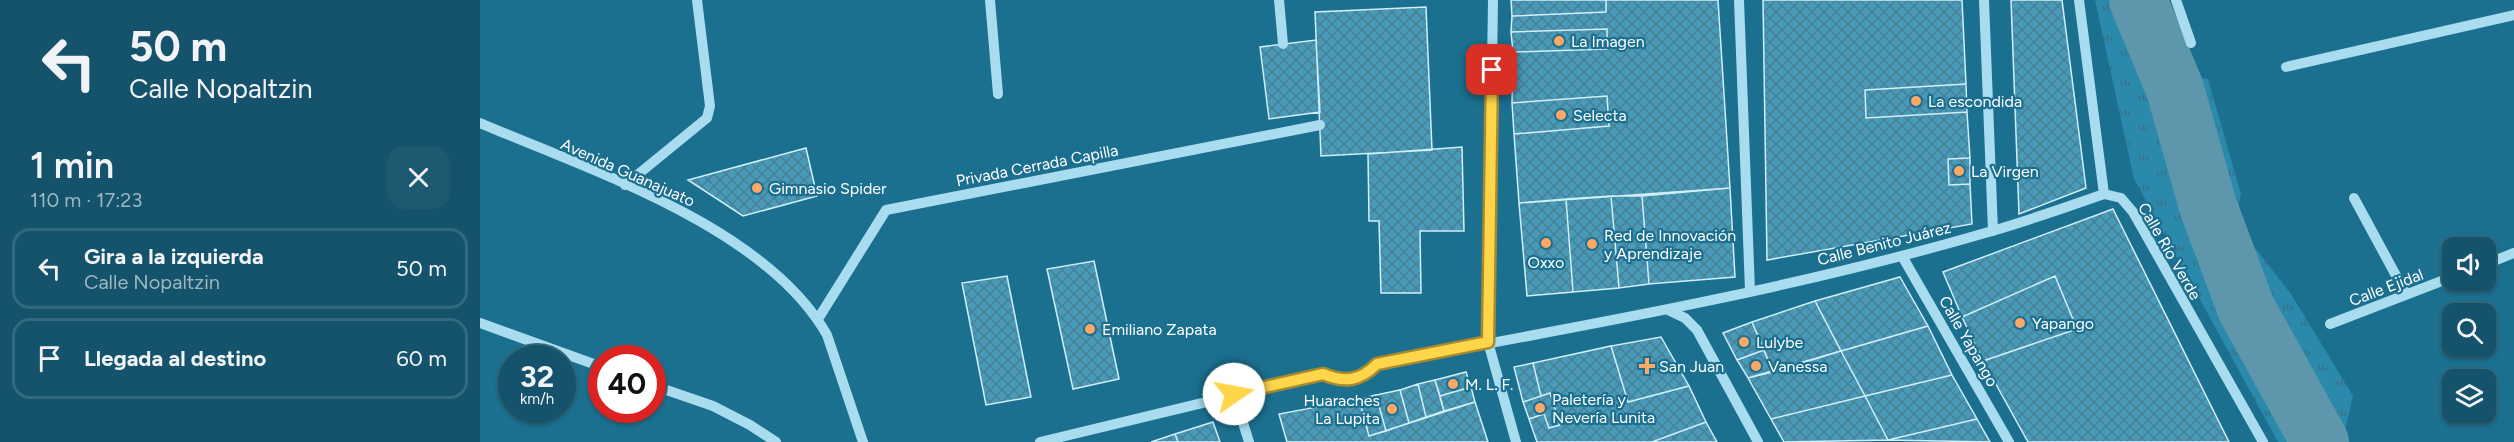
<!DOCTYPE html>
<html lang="es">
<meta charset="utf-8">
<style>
body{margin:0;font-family:Figtree,sans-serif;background:#1d5971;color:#f1f3f6;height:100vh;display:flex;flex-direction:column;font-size:22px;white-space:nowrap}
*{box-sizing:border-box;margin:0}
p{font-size:20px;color:#9db6c1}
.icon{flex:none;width:33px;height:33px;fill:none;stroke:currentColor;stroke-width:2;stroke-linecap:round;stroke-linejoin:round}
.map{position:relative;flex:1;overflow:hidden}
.panel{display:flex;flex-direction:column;background:#14536b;width:480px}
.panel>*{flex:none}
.guide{background:#14536b;color:#f1f3f6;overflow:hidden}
.controls{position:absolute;left:1962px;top:237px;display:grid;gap:12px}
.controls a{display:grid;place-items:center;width:54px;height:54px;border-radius:12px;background:#14536b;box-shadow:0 2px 4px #0004,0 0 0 2px #33697e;font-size:30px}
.speed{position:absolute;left:18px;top:345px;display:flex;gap:12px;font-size:30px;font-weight:700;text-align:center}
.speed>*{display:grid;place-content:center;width:78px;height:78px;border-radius:50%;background:#14536b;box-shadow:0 2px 4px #0004,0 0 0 2px #33697e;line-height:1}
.speed small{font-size:15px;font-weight:400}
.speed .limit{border:9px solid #d22;background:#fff;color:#111}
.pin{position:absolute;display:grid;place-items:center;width:51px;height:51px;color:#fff;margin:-26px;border-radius:12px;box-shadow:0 3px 9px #0006}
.me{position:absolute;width:66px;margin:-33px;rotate:78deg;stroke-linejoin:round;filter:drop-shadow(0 0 4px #0008)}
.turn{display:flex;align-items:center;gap:21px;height:126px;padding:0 30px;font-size:27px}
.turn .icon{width:78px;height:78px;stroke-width:2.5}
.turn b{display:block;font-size:42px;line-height:51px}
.round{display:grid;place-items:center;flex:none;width:63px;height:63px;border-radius:18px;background:#1d5971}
.summary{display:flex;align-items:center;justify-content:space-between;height:102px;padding:0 30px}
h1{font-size:36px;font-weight:600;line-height:45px}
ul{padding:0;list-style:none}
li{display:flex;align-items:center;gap:18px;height:81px;margin:0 12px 9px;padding:0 18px;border:3px solid #33697e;border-radius:18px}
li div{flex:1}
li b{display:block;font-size:22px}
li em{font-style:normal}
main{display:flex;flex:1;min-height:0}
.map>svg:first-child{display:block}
.grass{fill:url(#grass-tufts)}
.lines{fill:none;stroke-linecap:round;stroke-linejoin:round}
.river{stroke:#5e97ac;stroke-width:58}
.building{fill:url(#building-cross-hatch);stroke:#cfeffa;stroke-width:1.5}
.minor{stroke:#a9dcee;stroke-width:10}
.route-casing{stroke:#a68a30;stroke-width:15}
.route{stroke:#ffd54a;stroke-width:10}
.poi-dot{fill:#ffa866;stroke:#1b6f8f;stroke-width:2}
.labels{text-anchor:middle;stroke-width:4.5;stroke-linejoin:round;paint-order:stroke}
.poi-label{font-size:16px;fill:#fff;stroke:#1b6f8f;text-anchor:start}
.street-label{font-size:16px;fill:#fff;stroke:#1b6f8f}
</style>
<main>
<section class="panel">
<div class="guide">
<div class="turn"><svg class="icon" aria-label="left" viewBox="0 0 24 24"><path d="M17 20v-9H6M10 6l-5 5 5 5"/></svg><div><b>50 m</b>Calle Nopaltzin</div></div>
</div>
<div class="summary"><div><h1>1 min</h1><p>110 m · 17:23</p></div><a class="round"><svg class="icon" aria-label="close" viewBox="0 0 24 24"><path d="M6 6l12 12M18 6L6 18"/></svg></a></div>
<ul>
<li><svg class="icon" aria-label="left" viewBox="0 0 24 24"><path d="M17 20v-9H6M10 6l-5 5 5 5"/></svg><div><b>Gira a la izquierda</b><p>Calle Nopaltzin</p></div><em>50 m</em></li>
<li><svg class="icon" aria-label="arrive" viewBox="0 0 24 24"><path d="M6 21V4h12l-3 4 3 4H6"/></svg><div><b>Llegada al destino</b></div><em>60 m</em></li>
</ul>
</section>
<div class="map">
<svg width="2034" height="442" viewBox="0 0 2034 442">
<defs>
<pattern id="grass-tufts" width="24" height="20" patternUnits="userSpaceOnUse" patternTransform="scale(1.5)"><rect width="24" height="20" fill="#2b89ac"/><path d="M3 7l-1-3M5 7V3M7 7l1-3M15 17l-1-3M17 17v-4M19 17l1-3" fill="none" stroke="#387186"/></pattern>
<pattern id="building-cross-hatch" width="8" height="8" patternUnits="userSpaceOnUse" patternTransform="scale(1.5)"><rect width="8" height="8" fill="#489ab9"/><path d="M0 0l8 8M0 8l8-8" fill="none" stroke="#497f93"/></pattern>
</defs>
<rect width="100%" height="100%" fill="#1b6f8f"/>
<path class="grass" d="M 1615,0 L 1648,0 L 1677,73 L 1728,79 L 1761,194 L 1755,222 L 1811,294 L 1873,396 L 1862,442 L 1798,442 L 1654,179 Z"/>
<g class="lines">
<path class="river" d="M 1658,0 L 1695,89 L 1728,206 L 1766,308 L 1840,442"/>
</g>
<path class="building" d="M 1031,0 L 1126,0 L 1126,12 L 1032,16 Z
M 1126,0 L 1238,0 L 1250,188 L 1039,203 L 1034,134 L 1129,126 L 1127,96 L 1032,103 L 1033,52 L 1127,49 L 1127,29 L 1031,32 L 1032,16 L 1126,12 Z
M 1283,0 L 1482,0 L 1486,84 L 1385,90 L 1386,118 L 1487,112 L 1490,158 L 1468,159 L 1469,185 L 1490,184 L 1492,224 L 1287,260 Z
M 1531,0 L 1582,0 L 1606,188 L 1539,214 Z
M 946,7 L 952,150 L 841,156 L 835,12 Z
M 1127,29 L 1127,49 L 1033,52 L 1031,32 Z
M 836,40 L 840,112 L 789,119 L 780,47 Z
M 1486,84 L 1487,112 L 1386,118 L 1385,90 Z
M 1127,96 L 1129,126 L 1034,134 L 1032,103 Z
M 982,147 L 984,231 L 940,231 L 941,293 L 901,293 L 899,221 L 889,221 L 888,154 Z
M 326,148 L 337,196 L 263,216 L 208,180 Z
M 1490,158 L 1490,184 L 1469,185 L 1468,159 Z
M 1250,188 L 1255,277 L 1169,284 L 1162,196 Z
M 1131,196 L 1162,196 L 1169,284 L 1139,288 Z
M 1131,196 L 1139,288 L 1093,292 L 1086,199 Z
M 1086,199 L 1093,292 L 1047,296 L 1039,203 Z
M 1633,209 L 1749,442 L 1548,442 L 1503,361 L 1597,329 L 1575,276 L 1482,317 L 1463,272 Z
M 614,261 L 639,379 L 593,389 L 567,269 Z
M 527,276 L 551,397 L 506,405 L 482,283 Z
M 1575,276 L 1597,329 L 1503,361 L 1482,317 Z
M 1420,277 L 1448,326 L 1361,351 L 1335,301 Z
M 1335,301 L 1361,351 L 1293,372 L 1272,322 Z
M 1272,322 L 1284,350 L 1257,360 L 1243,333 Z
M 1448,326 L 1472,375 L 1385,396 L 1361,351 Z
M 1181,337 L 1209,386 L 1148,402 L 1131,346 Z
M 1131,346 L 1148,402 L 1209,386 L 1226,422 L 1172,442 L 1057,442 L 1049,419 L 1064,414 L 1069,428 L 1080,425 L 1070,393 L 1061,396 L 1053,363 Z
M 1284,350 L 1293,372 L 1268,378 L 1257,360 Z
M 1361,351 L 1385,396 L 1291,419 L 1268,378 Z
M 1053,363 L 1061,396 L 1043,402 L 1034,367 Z
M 986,372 L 991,387 L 960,396 L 955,380 Z
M 1472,375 L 1497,419 L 1408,440 L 1385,396 Z
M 955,380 L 964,411 L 946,417 L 938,384 Z
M 938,384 L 946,417 L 929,423 L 920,390 Z
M 991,387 L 995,402 L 964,411 L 960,396 Z
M 920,390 L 929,423 L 906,431 L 896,395 Z
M 1070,393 L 1080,425 L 1069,428 L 1064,414 L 1049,419 L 1043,402 Z
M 896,395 L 906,431 L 889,436 L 879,399 Z
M 1385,396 L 1408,440 L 1304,442 L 1291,419 Z
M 879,399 L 889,436 L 995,402 L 1008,442 L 807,442 L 799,414 Z
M 1497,419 L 1510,442 L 1408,440 Z
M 733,422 L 740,442 L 698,442 L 695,434 Z
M 1226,422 L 1237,442 L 1172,442 Z
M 695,434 L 698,442 L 671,442 Z"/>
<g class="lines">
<path class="minor" d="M 510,0 L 518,94
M 799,0 L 803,44
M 1013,0 L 1008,342 L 1036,442
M 1259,0 L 1270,291
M 1504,0 L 1513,231
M 1599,0 L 1624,194 L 1641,198 L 1653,212 L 1783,442
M 1696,0 L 1711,43
M 1806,67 L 2034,15
M 0,123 C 110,170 286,227 347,335 L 383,442
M 145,185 L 227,118 L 230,106 L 217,0
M 1874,198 L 1926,294
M 1422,256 L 1529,442
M 2006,264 L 2034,253
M 1188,310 L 1205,318 L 1217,330 L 1278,442
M 338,319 L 406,210 L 840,125
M 0,323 L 122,367
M 1850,324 L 1972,277
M 172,385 L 233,406 L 270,425 L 296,442
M 754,394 L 769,442
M 560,442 L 843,374 C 865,383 879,381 897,364 C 1103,326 1311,290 1512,231 C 1550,220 1587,207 1624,194"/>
</g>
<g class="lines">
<defs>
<path id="route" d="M 754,394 L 843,374 C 865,383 880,381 897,364 L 1008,342 L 1012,70"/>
</defs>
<use href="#route" class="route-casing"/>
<use href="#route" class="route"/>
</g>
<g class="poi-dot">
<circle cx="1079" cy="41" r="6"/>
<circle cx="1436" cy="101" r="6"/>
<circle cx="1081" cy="115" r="6"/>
<circle cx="1479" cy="171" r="6"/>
<circle cx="277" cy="188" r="6"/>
<circle cx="1066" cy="243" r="6"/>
<circle cx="1112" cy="244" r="6"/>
<circle cx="1540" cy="323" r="6"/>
<circle cx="610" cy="329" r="6"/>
<circle cx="1264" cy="342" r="6"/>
<path d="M1164 357h6v6h6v6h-6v6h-6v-6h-6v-6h6z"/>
<circle cx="1276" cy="366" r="6"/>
<circle cx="973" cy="384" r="6"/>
<circle cx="1060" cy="408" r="6"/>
<circle cx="912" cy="409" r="6"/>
</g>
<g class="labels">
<g class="poi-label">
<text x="1091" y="47">La Imagen</text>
<text x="1448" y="107">La escondida</text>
<text x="1093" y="121">Selecta</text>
<text x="1491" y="177">La Virgen</text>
<text x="289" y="194">Gimnasio Spider</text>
<text x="1124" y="241">Red de Innovación<tspan x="1124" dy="18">y Aprendizaje</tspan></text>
<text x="1066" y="268" text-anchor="middle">Oxxo</text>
<text x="1552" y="329">Yapango</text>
<text x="622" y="335">Emiliano Zapata</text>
<text x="1276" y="348">Lulybe</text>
<text x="1179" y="372">San Juan</text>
<text x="1288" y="372">Vanessa</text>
<text x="985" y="390">M. L. F.</text>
<text x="1072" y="405">Paletería y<tspan x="1072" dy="18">Nevería Lunita</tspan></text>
<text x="900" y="406" text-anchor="end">Huaraches<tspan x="900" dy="18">La Lupita</tspan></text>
</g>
<g class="street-label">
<text transform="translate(557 165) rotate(-11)" y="6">Privada Cerrada Capilla</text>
<text transform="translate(148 172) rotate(24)" y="6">Avenida Guanajuato</text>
<text transform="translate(1404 243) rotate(-14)" y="6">Calle Benito Juárez</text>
<text transform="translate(1690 251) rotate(60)" y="6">Calle Río Verde</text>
<text transform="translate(1906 287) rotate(-21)" y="6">Calle Ejidal</text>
<text transform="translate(1489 341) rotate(60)" y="6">Calle Yapango</text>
</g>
</g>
</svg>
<div class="controls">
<a><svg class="icon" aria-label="sound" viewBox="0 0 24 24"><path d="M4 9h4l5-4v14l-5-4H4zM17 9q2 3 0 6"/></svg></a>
<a><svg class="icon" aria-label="search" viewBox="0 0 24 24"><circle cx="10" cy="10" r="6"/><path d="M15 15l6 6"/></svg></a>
<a><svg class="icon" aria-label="layers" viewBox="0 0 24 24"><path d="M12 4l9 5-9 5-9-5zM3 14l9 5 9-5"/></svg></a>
</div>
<div class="speed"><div>32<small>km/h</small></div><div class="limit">40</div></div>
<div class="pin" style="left:1012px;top:70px;background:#d93025"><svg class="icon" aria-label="arrive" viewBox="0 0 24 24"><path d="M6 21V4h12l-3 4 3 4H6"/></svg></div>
<svg class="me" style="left:754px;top:394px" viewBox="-20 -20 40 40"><circle r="19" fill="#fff"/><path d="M0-13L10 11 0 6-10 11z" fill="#ffd54a"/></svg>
</div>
</main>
